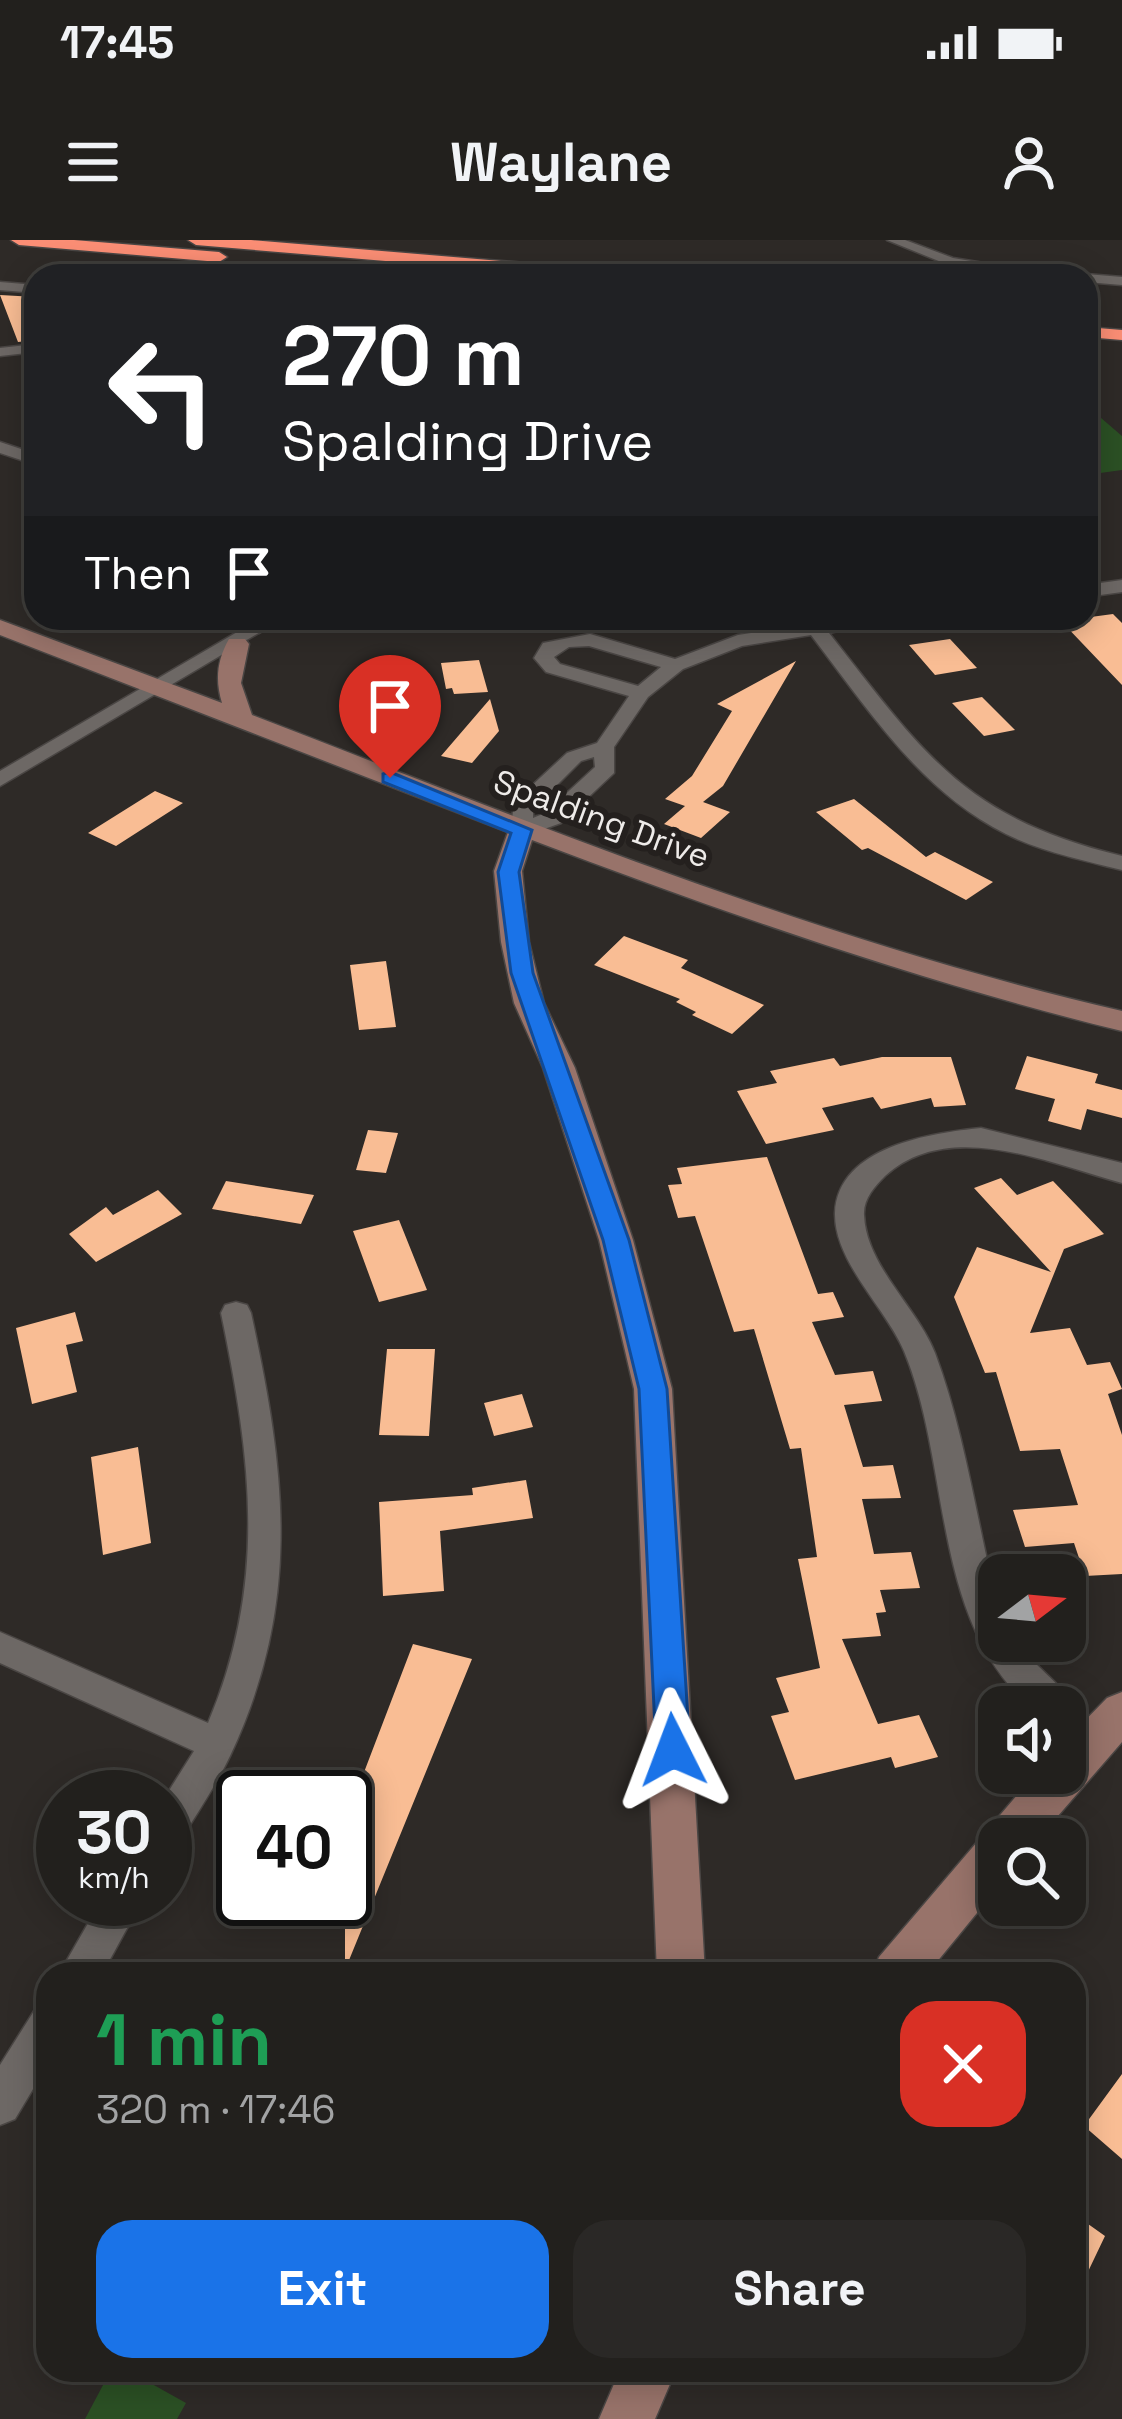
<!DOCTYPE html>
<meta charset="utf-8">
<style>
body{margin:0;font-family:"Space Grotesk",sans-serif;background:#2a2826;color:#f1f3f6;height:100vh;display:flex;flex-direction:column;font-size:45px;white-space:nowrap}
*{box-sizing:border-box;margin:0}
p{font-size:39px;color:#a2a3a4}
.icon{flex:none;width:66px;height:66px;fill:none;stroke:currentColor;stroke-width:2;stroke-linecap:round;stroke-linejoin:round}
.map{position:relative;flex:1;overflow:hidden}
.panel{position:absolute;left:36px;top:1722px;width:1050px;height:420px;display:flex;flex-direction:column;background:#22201d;border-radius:36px;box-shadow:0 6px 30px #0003,0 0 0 3px #3f3e3b}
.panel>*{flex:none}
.hud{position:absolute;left:24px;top:24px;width:1074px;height:366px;border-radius:36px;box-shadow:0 6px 30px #0003,0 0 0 3px #3f3e3b;background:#202124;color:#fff;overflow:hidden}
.needle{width:78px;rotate:74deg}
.tools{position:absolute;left:978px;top:1314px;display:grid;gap:24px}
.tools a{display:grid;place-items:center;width:108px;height:108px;border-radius:24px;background:#22201d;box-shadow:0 6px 30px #0003,0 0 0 3px #3f3e3b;font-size:60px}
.speed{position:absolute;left:36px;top:1530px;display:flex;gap:24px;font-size:60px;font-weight:700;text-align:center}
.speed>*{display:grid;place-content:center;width:156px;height:156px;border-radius:50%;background:#22201d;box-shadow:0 6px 30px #0003,0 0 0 3px #3f3e3b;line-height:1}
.speed small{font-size:30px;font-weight:400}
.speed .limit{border:6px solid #111;border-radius:18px;background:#fff;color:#111}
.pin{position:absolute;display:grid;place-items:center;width:102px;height:102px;color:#fff;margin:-123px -51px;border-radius:50% 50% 50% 0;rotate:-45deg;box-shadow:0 0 12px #0007}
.pin .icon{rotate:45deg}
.me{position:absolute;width:132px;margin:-66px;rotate:357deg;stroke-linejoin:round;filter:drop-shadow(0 0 9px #0008)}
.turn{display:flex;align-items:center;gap:42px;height:252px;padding:0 60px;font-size:54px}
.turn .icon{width:156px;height:156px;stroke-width:2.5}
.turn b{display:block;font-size:84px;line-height:102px}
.then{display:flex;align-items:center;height:114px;padding:0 60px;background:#0003;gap:24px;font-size:45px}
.round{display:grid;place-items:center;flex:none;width:126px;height:126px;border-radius:36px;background:#2a2826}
.headline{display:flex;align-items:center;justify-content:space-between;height:204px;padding:0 60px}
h1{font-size:72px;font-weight:800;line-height:90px;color:#1e9e55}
.primary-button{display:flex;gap:24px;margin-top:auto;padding:24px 60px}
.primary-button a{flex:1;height:138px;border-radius:36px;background:#1a73e8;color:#fff;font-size:48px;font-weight:800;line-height:138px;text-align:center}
.primary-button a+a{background:#2a2826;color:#f1f3f6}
.status{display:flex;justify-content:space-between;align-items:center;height:84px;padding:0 60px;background:#22201d;direction:ltr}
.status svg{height:33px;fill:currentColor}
header{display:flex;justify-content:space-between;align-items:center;height:156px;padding:0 60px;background:#22201d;font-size:54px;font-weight:800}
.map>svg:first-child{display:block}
.green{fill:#2b5024}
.building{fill:#f9bd94}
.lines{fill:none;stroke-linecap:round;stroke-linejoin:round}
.lane-casing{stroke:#4a4644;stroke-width:3}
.street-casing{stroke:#4a4644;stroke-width:3}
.secondary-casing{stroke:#4a4644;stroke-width:3}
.highway-casing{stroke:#4a4644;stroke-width:3}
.lane{fill:#6d6865;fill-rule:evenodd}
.street{fill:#6d6865;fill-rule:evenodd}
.secondary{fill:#98736a;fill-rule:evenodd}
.highway{fill:#fb8e75;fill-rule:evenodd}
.route{fill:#1a73e8;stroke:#114b97;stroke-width:3}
.labels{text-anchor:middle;stroke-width:12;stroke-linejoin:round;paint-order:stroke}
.far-street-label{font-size:33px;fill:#eeebe9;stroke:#24201e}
</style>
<div class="status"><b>17:45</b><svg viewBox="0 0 49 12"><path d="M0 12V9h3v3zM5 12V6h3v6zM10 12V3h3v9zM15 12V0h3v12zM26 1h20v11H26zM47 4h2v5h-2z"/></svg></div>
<header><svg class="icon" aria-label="menu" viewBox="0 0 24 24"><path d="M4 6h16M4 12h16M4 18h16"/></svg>Waylane<svg class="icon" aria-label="person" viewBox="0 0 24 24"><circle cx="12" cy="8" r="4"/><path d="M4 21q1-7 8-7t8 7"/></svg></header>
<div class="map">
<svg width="1122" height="2179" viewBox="0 0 1122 2179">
<rect width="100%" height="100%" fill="#2e2a27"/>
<path class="green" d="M 1086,165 L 1122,196 L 1122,230 L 1086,235 Z
M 111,2130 L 127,2130 L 186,2163 L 177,2179 L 85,2179 Z"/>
<path class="building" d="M 0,55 L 36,57 L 36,100 L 18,102 Z
M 1113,374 L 1122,383 L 1122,445 L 1061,381 Z
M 950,399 L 977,428 L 935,435 L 909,405 Z
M 479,420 L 488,452 L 454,454 L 452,448 L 446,449 L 441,423 Z
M 796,421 L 723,546 L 703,562 L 730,572 L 701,598 L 664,584 L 685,566 L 665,559 L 692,536 L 732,471 L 717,464 Z
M 982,457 L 1015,490 L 984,496 L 952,463 Z
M 490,459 L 499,491 L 472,523 L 441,516 Z
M 155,551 L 183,563 L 116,606 L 88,593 Z
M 854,559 L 926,617 L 935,612 L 993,642 L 966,660 L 868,608 L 862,610 L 816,572 Z
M 624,696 L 688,720 L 681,728 L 764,765 L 732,794 L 692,775 L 696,772 L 676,762 L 680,759 L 594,725 Z
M 386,721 L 396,787 L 359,790 L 350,725 Z
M 1027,816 L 1098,834 L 1095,843 L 1122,850 L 1122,878 L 1087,869 L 1081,890 L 1048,881 L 1055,859 L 1015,849 Z
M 882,817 L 951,817 L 966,865 L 934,867 L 931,858 L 881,869 L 873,857 L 822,868 L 834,890 L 766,904 L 737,851 L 777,843 L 770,831 L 834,818 L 840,826 Z
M 368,890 L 398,893 L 386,933 L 356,930 Z
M 767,917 L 818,1054 L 833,1052 L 844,1077 L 812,1082 L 835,1135 L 873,1131 L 882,1161 L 844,1165 L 863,1227 L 893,1225 L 901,1258 L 862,1259 L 874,1314 L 911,1312 L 920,1348 L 880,1350 L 886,1372 L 876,1373 L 881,1396 L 842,1399 L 878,1484 L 919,1475 L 938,1517 L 895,1528 L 891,1517 L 795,1540 L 771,1476 L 789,1472 L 776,1438 L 820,1428 L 798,1319 L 817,1317 L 801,1208 L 790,1209 L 754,1089 L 734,1092 L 695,976 L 678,978 L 668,945 L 682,944 L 677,928 Z
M 1001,938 L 1017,955 L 1053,941 L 1104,994 L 1064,1009 L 1030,1093 L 1070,1088 L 1087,1125 L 1110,1122 L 1122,1149 L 1108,1154 L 1122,1195 L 1122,1334 L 1085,1336 L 1074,1303 L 1025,1307 L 1013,1270 L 1078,1265 L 1060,1209 L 1020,1211 L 996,1132 L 985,1133 L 954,1057 L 977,1007 L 1051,1032 L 974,948 Z
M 226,941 L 314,955 L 301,984 L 212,969 Z
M 158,950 L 182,974 L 96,1022 L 69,994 L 106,967 L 113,975 Z
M 399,980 L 427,1050 L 379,1062 L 353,991 Z
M 75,1072 L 83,1101 L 66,1105 L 77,1152 L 32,1164 L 16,1088 Z
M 387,1109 L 435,1109 L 429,1196 L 379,1195 Z
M 522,1154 L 533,1187 L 494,1196 L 484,1163 Z
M 138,1207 L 151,1303 L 103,1315 L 91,1217 Z
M 526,1240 L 533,1278 L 440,1291 L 444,1351 L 383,1356 L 379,1262 L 473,1255 L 472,1248 Z
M 413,1404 L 472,1419 L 345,1730 L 345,1684 L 284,1664 L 285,1659 L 345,1659 L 345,1582 Z
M 1122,1834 L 1122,1919 L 1084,1886 Z
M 1074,1974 L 1105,1996 L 1074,2061 Z"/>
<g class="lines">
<defs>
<path id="lane" d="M 230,378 L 264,390 L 259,393 L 230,384 L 198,390 L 193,387 Z"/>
<path id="street" d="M 887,0 L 905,0 L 953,18 L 1063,36 L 951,26 Z
M 1086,34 L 1122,37 L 1122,45 L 1086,42 L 1086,36 L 1081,36 Z
M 0,42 L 36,45 L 36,53 L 0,50 Z
M 36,104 L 36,112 L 0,116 L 0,108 Z
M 0,202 L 36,214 L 36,225 L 0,213 Z
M 1122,340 L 1122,352 L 1086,357 L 1086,345 Z
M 261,378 L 284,378 L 0,546 L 0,531 Z
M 850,378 L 896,378 L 829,393 C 924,514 964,578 1122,616 L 1122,630 C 1083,620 1042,612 1006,594 C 920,551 868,469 811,395 L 742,406 L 683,429 L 648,457 L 614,507 L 614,533 L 561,583 L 522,597 L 511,590 L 514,562 L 567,513 L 597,503 L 629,456 L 546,432 L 534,418 L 543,403 L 590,394 L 675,419 L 738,395 ZM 589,406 L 661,427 L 638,446 L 560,424 L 554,417 L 569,407 ZM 594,517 L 595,527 L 545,573 L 533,578 L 533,569 L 581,521 Z
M 981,888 L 1122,923 L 1122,943 C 1051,924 949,877 885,936 C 875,946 863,959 864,975 C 866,1026 917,1067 935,1113 C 966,1196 977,1285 999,1371 L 999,1401 L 1017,1401 C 1032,1426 1061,1441 1073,1467 L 1065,1479 L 1065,1467 L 1030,1467 C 930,1377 952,1227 904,1111 C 886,1068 834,1022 835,973 C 838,906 932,893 981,888 Z
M 236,1062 L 247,1065 L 251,1073 C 286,1234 302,1362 230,1516 C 215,1547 196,1575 178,1604 L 165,1609 L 165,1557 L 194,1511 L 0,1423 L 0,1392 L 208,1483 C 268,1342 251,1218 221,1073 L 225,1065 Z
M 102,1659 L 143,1659 L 102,1734 L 59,1734 Z
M 48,1765 L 48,1824 L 15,1879 L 0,1885 L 0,1825 L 34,1771 Z"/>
<path id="secondary" d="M 0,380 L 222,463 C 215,440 217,420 229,399 L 245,399 L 249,404 L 241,443 L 252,475 C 537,585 824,702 1122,771 L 1122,791 C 921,742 725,673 532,600 L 522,631 L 529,702 L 544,763 L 575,828 L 633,1000 L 672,1149 L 705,1734 L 657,1734 L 634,1149 L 599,1000 L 543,828 L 514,763 L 501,702 L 494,631 L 508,592 L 0,395 Z
M 1122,1452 L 1122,1502 L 1038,1599 L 999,1599 L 999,1646 L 927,1734 L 872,1734 L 879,1717 L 1036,1533 L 1065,1533 L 1065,1501 L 1107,1458 Z
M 620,2130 L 676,2130 L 655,2179 L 599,2179 Z"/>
<path id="highway" d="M 11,0 L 74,0 L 219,12 L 227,17 L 219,22 L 19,5 Z
M 188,0 L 251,0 L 620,31 L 628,36 L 563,36 L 196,5 Z
M 189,23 L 279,31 L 287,36 L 183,31 L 181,28 Z
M 1086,87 L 1122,90 L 1122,100 L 1086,97 Z"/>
</defs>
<use href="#lane" class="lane-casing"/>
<use href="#street" class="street-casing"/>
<use href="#secondary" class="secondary-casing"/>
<use href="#highway" class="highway-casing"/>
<use href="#lane" class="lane"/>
<use href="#street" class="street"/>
<use href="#secondary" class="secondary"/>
<use href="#highway" class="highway"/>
</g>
<path class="route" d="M 390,532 L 532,590 L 519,632 L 533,733 L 629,1000 L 667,1149 L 690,1510 L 685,1520 L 673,1525 L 661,1520 L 656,1510 L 639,1149 L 603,1000 L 511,733 L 498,632 L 511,593 L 383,542 L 383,534 Z"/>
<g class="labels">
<g class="far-street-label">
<text transform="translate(602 578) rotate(20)" y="12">Spalding Drive</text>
</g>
</g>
</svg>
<div class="tools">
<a><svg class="needle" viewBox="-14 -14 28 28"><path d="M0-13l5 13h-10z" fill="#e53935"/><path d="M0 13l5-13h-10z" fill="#a2a3a4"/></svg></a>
<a><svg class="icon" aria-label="sound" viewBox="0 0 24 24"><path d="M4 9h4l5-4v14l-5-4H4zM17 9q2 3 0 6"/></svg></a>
<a><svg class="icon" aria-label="search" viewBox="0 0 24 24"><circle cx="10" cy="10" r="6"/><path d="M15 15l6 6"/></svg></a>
</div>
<div class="speed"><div>30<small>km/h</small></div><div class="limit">40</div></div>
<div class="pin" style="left:390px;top:538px;background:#d93025"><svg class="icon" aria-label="arrive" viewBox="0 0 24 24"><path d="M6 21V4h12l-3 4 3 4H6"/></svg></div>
<svg class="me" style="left:673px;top:1510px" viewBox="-20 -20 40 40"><path d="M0-17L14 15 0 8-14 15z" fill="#1a73e8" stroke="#fff" stroke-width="4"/></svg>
<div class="hud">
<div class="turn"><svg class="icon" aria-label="left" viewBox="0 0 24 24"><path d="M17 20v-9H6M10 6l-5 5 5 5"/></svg><div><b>270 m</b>Spalding Drive</div></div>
<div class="then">Then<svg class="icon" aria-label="arrive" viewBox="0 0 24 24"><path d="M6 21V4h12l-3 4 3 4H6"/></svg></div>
</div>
<section class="panel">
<div class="headline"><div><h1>1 min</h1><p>320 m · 17:46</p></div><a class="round" style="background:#d93025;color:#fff"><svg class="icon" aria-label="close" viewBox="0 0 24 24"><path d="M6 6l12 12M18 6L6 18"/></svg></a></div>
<div class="primary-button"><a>Exit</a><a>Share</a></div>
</section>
</div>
